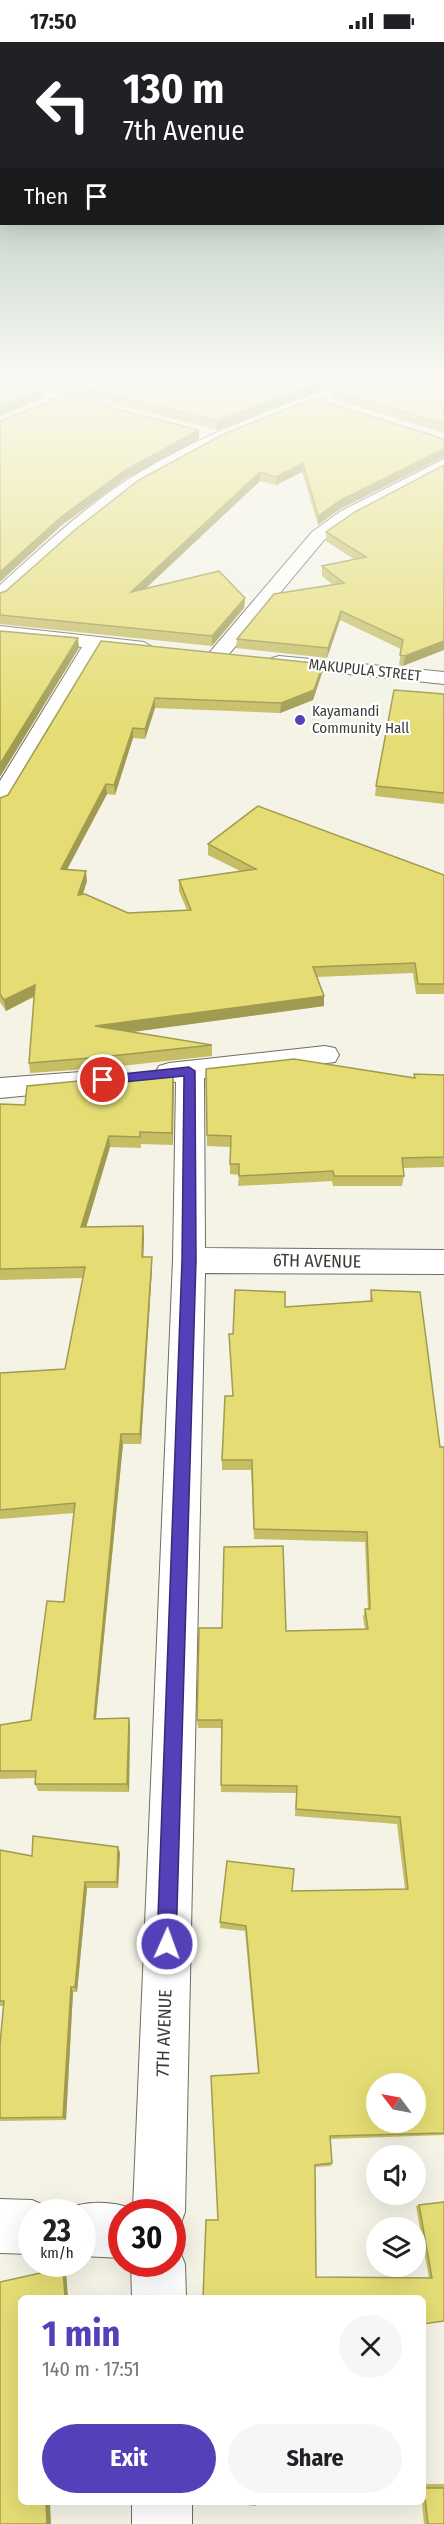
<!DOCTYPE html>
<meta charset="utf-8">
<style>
body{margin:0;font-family:"Fira Sans Condensed",sans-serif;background:#f6f6f6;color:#202124;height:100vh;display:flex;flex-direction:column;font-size:22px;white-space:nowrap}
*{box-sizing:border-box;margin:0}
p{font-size:20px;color:#757577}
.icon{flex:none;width:33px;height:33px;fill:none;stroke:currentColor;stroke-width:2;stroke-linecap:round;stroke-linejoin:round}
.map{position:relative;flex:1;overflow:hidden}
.side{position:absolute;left:18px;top:2253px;width:408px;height:210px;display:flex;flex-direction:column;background:#fff;border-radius:9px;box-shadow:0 6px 24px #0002}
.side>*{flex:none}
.hud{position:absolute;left:0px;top:0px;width:444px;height:183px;box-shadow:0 6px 24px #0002;background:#202124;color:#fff;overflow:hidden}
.needle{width:39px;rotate:302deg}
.buttons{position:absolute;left:366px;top:2031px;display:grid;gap:12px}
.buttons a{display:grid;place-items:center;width:60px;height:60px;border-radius:50%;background:#fff;box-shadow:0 6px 24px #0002;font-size:30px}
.speed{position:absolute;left:18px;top:2157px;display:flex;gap:12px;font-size:30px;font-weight:700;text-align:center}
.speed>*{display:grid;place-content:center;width:78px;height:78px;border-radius:50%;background:#fff;box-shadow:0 6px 24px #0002;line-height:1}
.speed small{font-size:15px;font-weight:400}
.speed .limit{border:9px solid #d22;background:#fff;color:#111}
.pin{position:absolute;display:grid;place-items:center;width:51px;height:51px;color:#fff;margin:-26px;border:3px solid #fff;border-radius:50%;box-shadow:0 2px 6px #0007}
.me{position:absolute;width:66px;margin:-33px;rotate:2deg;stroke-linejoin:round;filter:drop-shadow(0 0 4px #0008)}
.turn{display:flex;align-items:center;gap:21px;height:126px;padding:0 24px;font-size:27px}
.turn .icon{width:78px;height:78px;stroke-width:2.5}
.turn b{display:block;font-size:42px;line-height:51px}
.then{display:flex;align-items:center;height:57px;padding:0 24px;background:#0003;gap:12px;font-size:22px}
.round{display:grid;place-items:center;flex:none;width:63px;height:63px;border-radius:32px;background:#f6f6f6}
.headline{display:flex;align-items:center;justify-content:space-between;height:102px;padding:0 24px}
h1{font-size:36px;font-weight:700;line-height:45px;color:#5440b8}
.cta{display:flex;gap:12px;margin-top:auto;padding:12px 24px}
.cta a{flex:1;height:69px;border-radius:36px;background:#5440b8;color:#fff;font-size:24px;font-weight:700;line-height:69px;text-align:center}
.cta a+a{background:#f6f6f6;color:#202124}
.status{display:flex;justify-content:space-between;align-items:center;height:42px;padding:0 30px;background:#fff;direction:ltr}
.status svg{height:16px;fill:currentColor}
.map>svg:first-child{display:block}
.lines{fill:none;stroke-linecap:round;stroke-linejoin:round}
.minor-casing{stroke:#6e6e62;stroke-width:2}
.minor{fill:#fff;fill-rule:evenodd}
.wall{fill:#c5be64}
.shaded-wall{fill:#a09b51}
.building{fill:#e5dd74;stroke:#a09b51;stroke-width:1.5;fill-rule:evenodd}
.route{fill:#5440b8;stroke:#372a78;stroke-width:1.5}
.poi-dot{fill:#5440b8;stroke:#fff;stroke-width:2}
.labels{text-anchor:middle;stroke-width:4.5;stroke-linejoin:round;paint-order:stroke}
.far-street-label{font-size:15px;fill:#3c3c37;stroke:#fff}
.far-poi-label{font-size:15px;fill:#3c3c37;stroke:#fff;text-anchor:start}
.street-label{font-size:18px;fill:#3c3c37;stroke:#fff}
</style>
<div class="status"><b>17:50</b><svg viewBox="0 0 49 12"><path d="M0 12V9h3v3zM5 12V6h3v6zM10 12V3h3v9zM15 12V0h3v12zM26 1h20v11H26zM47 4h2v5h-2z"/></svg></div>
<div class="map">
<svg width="444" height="2482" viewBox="0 0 444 2482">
<rect width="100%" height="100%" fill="#f4f3e6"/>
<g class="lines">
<defs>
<path id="minor" d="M 0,340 L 19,340 L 111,364 L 113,367 L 106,371 L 0,343 Z
M 348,340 L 368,340 L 223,398 L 138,445 L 75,494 L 6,557 L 0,558 L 0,543 C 40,507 81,468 127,438 C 195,395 272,366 348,340 Z
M 444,417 L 444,428 L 353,477 L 324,498 L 224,618 L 210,618 L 207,614 L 210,610 L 312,490 L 341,469 Z
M 0,584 L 144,600 L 154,606 L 144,612 L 101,607 L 8,762 L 0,764 L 0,739 L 82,605 L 0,596 Z
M 279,614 L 444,630 L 444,642 L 272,624 L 269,620 L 272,616 Z
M 325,1004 L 335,1006 L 339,1013 L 335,1020 L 204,1036 L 205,1206 L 444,1208 L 444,1232 L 205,1231 L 185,2170 L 178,2189 L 172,2191 L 172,2170 L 122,2170 L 122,2216 L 82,2214 L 82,2170 L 62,2170 L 63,2168 C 85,2159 110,2158 133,2167 L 173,1218 L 176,1040 L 159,1038 L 155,1031 L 159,1024 L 169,1021 Z
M 94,1029 L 104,1032 L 108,1039 L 104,1046 L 0,1056 L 0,1036 Z
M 0,2157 L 32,2158 L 51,2166 L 53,2170 L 32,2170 L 32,2212 L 0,2211 Z
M 172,2201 L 177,2203 L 185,2222 L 186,2256 L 132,2256 L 131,2222 L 172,2222 Z
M 132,2460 L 192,2460 L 192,2482 L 132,2482 Z"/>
</defs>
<use href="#minor" class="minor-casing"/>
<use href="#minor" class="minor"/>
</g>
<path class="wall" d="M 28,340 L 342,340 L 217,388 Z
M 444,340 L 444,391 L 333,357 L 333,349 Z
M 444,397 L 444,415 L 340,467 L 318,483 L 302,430 L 276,443 L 260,439 L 145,547 L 245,556 L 244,566 L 212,604 L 0,582 L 0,551 L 6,549 L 139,438 Z
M 444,423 L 403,624 L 399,623 L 401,607 L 340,578 L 327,616 L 236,606 L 237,597 L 333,543 L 322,534 L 322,524 L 355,518 L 326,499 L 326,490 Z
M 101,599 L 323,622 L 322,631 L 313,658 L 280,671 L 155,666 L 145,697 L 133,696 L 115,753 L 107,752 L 67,827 L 87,839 L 83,852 L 128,871 L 187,868 L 179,849 L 179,838 L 240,829 L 208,813 L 208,802 L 444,833 L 444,952 L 416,952 L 413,931 L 317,935 L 324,964 L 130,990 L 212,1003 L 212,1014 L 103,1026 L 30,1031 L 29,1021 L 34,955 L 6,969 L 0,960 L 0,756 L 8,753 Z
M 444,652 L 444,762 L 375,754 L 376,744 Z
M 206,1027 L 414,1036 L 414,1032 L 444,1033 L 444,1125 L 403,1126 L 404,1134 L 402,1144 L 333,1144 L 332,1139 L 238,1144 L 239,1133 L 230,1132 L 230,1105 L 207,1104 Z
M 173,1030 L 173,1103 L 141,1102 L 141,1106 L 110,1105 L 86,1185 L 143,1184 L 144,1195 L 143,1215 L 152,1215 L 152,1226 L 141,1402 L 123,1402 L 96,1677 L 129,1676 L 130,1684 L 129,1750 L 38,1749 L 35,1742 L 35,1736 L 0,1737 L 0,1683 L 31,1678 L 64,1560 L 74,1471 L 0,1477 L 0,1331 L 65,1327 L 83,1236 L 0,1238 L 0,1062 L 25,1063 Z
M 371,1248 L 440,1405 L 444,1405 L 444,2093 L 330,2097 L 332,2121 L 331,2124 L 315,2125 L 316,2235 L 429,2236 L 416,2164 L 419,2163 L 444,2279 L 203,2256 L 218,2178 L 258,2031 L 245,1889 L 220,1886 L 220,1880 L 292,1849 L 405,1847 L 397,1782 L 295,1774 L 296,1751 L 221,1750 L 221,1686 L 198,1686 L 197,1678 L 286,1589 L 365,1587 L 363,1576 L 365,1567 L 368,1567 L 365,1500 L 254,1497 L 251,1428 L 222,1428 L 222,1418 L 233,1354 L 229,1292 L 233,1292 L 285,1265 L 370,1259 Z
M 118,1805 L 120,1811 L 118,1846 L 87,1846 L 77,1950 L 73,1950 L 66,2078 L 0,2079 L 0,2002 L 4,1964 L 0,1964 L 0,1808 L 32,1814 Z
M 423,2442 L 444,2442 L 444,2482 L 424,2482 L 422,2460 L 423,2460 Z"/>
<path class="shaded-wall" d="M 321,340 L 342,340 L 217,388 L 217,379 Z
M 42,348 L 43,356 L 0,374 L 0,365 Z
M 199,388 L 199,397 L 125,437 L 61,484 L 0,540 L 0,530 L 61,475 L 124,429 Z
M 444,407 L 444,415 L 340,467 L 318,483 L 318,474 L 341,458 Z
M 303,421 L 302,430 L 276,443 L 276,435 Z
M 260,430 L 260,439 L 131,560 L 131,550 Z
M 245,556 L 244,566 L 212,604 L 212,594 Z
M 341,569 L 340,578 L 327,616 L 328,606 Z
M 78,596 L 79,606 L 0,735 L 0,722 Z
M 444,599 L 444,608 L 403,624 L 405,614 Z
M 323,622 L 322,631 L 313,658 L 280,671 L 281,661 Z
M 155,656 L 155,666 L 145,697 L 145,687 Z
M 133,686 L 133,696 L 115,753 L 114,743 Z
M 106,742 L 107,752 L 62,837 L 61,827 Z
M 86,829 L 87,839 L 79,864 L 78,853 Z
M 35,943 L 36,953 L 6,969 L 4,958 Z
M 324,954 L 324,964 L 96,995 L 95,984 Z
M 173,1030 L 174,1041 L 173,1103 L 172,1091 Z
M 109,1094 L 110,1105 L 83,1196 L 81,1185 Z
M 143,1184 L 144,1195 L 143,1226 L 142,1215 Z
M 152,1215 L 152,1226 L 141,1402 L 140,1392 Z
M 121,1392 L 123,1402 L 95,1685 L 94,1677 Z
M 129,1676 L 130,1684 L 129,1750 L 127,1742 Z
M 118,1805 L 120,1811 L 118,1846 L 117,1840 Z
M 85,1840 L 87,1846 L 77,1950 L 75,1945 Z
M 71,1945 L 73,1950 L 66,2078 L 63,2075 Z
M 63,2226 L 66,2227 L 68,2256 L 65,2256 Z
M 46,2460 L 50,2460 L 51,2482 L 47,2482 Z"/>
<path class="building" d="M 0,340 L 9,340 L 42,348 L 0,365 Z
M 59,340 L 321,340 L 217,379 Z
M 355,340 L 444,340 L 444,382 L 333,349 Z
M 64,354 L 199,388 L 124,429 L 61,475 L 0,530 L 0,379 Z
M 313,356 L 444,397 L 444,407 L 341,458 L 318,474 L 303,421 L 276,435 L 260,430 L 131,550 L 219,529 L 245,556 L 212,594 L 0,573 L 0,551 L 6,549 L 76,487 L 139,438 L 224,392 Z
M 444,423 L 444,599 L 405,614 L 400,613 L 403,598 L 341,569 L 328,606 L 237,597 L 274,552 L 344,541 L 322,524 L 366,515 L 326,490 L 355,470 Z
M 0,589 L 78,596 L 0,722 Z
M 101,599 L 323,622 L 314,648 L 281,661 L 155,656 L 145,687 L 133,686 L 114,743 L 106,742 L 61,827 L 86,829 L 78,853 L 85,852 L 128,871 L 191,868 L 179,838 L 256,827 L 208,802 L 258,764 L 444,833 L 444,942 L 418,942 L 415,921 L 313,925 L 324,954 L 95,984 L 212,1003 L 102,1015 L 29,1021 L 35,943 L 4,958 L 0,952 L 0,756 L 8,753 Z
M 394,648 L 444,652 L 444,751 L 376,744 Z
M 294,1017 L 415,1036 L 414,1032 L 444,1033 L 444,1115 L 402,1116 L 404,1134 L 334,1134 L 333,1129 L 239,1134 L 239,1122 L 230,1122 L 231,1094 L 207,1093 L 206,1027 Z
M 173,1030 L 172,1091 L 140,1090 L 140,1095 L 109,1094 L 81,1185 L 143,1184 L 142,1215 L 152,1215 L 140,1392 L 121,1392 L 94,1677 L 129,1676 L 127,1742 L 35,1742 L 36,1729 L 0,1729 L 0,1683 L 31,1678 L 47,1559 L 64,1560 L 75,1461 L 0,1468 L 0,1331 L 65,1327 L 85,1225 L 0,1227 L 0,1062 L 25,1063 L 27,1044 Z
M 235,1248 L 285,1250 L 285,1265 L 372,1259 L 371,1248 L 420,1250 L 440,1405 L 444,1405 L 444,2091 L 330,2094 L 332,2121 L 315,2123 L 316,2235 L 432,2236 L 419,2163 L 444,2160 L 444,2279 L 423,2282 L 423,2256 L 203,2256 L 206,2178 L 218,2178 L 211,2034 L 259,2031 L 246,1884 L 220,1880 L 227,1819 L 294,1827 L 292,1849 L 408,1847 L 400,1775 L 296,1767 L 297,1744 L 221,1743 L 222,1678 L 197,1678 L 199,1586 L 222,1586 L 224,1505 L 283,1504 L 286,1589 L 368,1587 L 365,1567 L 370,1567 L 367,1490 L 254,1487 L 252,1418 L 222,1418 L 225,1354 L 233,1354 L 229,1292 L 233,1292 ZM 376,2042 L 416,2042 L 416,2080 L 376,2080 Z
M 33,1794 L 118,1805 L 117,1840 L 85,1840 L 75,1945 L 71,1945 L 63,2075 L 0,2076 L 0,2002 L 4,1959 L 0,1959 L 0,1808 L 32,1814 Z
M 63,2226 L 65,2256 L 21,2256 L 21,2460 L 46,2460 L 47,2482 L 0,2482 L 0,2240 Z
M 424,2446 L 444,2446 L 444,2482 L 428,2482 Z
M 220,2460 L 255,2460 L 255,2463 Z"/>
<linearGradient id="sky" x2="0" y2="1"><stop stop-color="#92b0a4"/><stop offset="0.49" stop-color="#fafaf4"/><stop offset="1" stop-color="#fafaf4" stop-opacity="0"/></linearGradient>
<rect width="444" height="688" fill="url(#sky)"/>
<path class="route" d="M 189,1025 L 195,1029 L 196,1218 L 176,1902 L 174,1908 L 167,1911 L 160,1908 L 157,1902 L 182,1218 L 184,1034 L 103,1042 L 97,1038 L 103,1034 Z"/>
<circle class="poi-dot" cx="300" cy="678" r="6"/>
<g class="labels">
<g class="far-street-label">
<text transform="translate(365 628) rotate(6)" y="5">MAKUPULA STREET</text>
</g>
<g class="far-poi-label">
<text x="312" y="674">Kayamandi<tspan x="312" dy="17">Community Hall</tspan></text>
</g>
<g class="street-label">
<text transform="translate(317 1219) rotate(1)" y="6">6TH AVENUE</text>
<text transform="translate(164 1991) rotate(-88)" y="6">7TH AVENUE</text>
</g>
</g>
</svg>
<div class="buttons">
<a><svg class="needle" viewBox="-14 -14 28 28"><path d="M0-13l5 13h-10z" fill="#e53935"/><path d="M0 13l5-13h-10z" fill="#757577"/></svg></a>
<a><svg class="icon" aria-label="sound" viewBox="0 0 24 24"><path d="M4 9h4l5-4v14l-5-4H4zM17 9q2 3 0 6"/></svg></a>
<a><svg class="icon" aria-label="layers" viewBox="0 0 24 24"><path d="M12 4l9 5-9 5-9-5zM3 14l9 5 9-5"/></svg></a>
</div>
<div class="speed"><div>23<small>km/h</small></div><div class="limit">30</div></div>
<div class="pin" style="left:103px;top:1038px;background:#d93025"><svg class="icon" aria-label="arrive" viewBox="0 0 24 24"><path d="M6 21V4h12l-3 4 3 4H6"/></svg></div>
<svg class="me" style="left:167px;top:1902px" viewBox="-20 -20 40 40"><circle r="17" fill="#5440b8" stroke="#fff" stroke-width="3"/><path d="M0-11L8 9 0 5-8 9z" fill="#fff"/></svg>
<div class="hud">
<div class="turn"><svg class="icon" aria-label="left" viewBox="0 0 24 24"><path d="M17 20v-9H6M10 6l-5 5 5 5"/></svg><div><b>130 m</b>7th Avenue</div></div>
<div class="then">Then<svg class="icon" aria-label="arrive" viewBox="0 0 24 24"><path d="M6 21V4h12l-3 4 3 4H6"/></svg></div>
</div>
<section class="side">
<div class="headline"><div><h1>1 min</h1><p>140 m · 17:51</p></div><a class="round"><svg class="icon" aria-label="close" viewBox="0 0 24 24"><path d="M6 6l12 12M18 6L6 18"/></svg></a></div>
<div class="cta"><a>Exit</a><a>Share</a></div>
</section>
</div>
